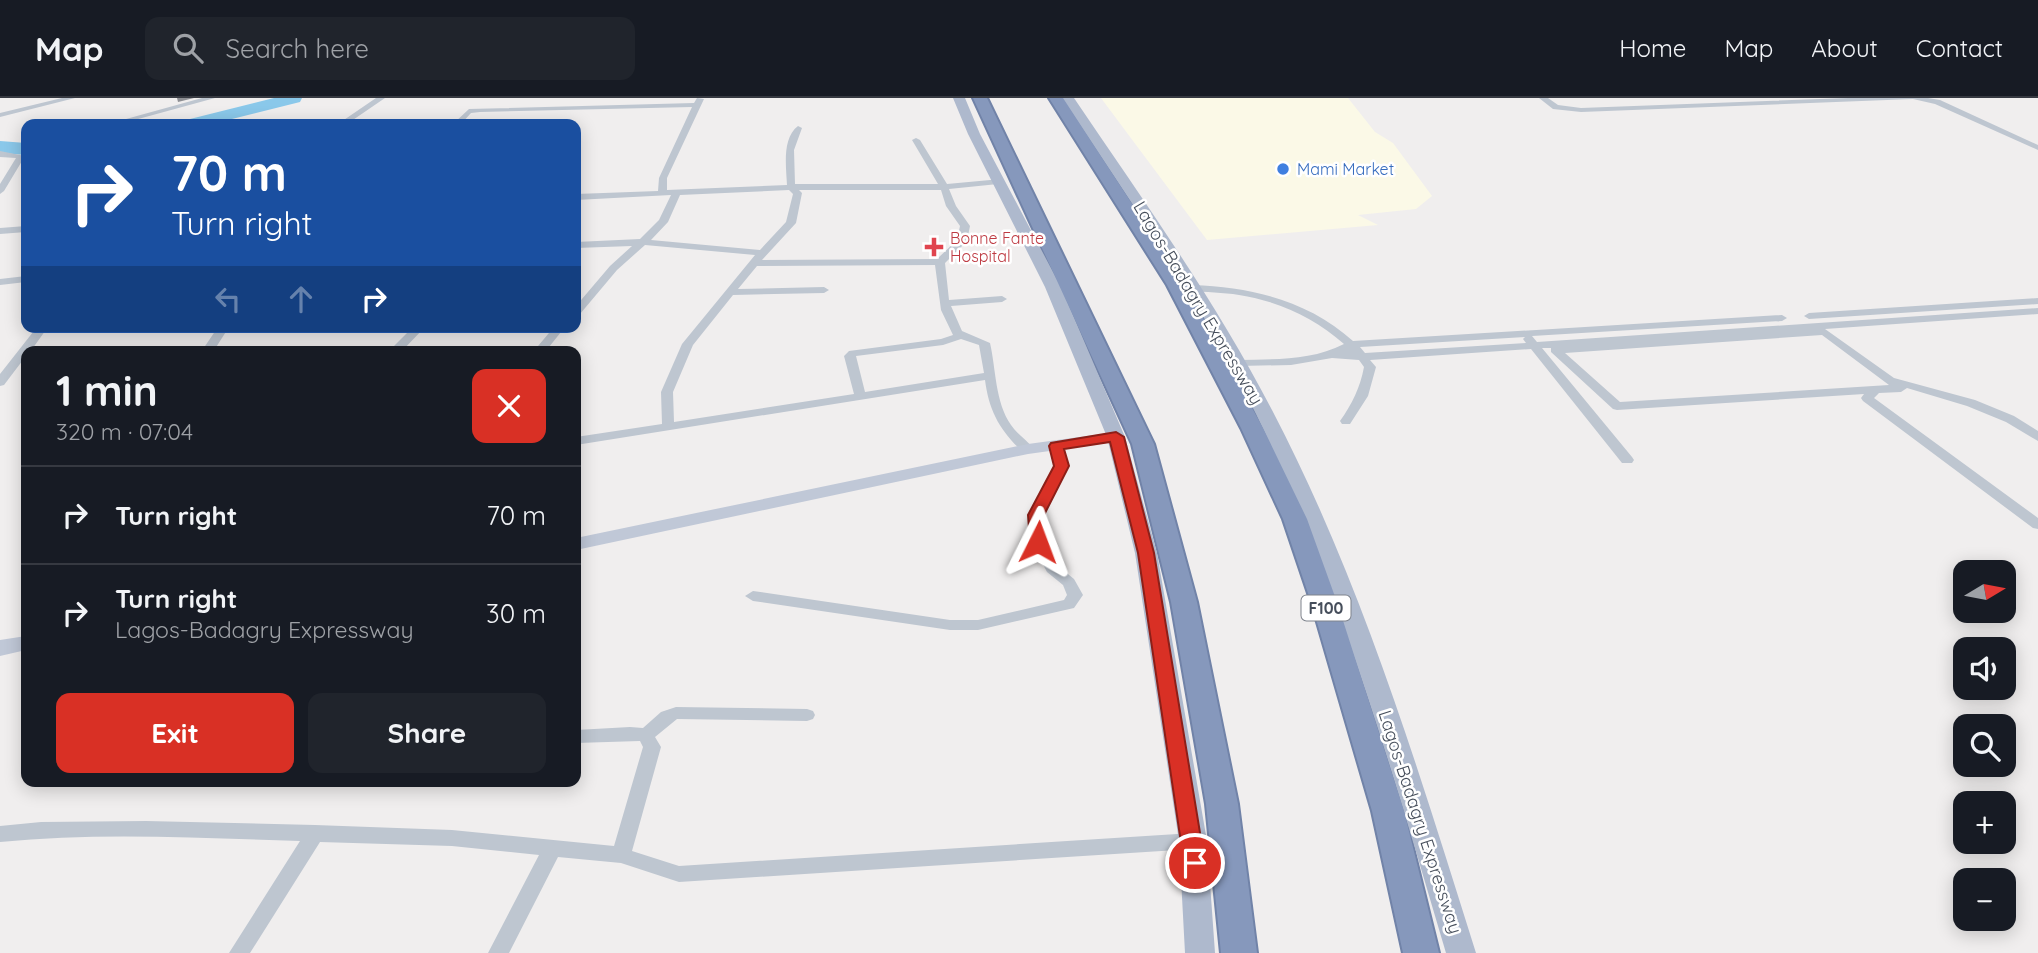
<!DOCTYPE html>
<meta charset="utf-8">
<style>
body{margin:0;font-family:Quicksand,sans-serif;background:#20242c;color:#f1f3f6;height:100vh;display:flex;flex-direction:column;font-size:26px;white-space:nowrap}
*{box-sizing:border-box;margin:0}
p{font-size:23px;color:#9ea1a6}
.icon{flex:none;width:38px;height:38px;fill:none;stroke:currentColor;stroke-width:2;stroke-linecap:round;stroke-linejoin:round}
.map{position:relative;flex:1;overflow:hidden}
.drawer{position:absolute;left:21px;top:248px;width:560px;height:441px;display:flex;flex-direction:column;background:#171b24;border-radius:14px;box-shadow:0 4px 18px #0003}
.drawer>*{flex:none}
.hud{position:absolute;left:21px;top:21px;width:560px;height:214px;border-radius:14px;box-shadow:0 4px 18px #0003;background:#1a4fa0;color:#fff;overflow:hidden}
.needle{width:46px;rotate:80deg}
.tools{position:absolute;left:1953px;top:462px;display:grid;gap:14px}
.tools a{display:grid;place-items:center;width:63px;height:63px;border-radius:14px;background:#171b24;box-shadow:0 4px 18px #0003;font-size:35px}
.pin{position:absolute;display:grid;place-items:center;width:60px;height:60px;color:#fff;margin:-30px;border:4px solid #fff;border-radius:50%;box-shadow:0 2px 7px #0007}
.me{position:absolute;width:77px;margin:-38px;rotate:3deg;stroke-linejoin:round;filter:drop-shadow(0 0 5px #0008)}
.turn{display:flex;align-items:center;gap:24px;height:147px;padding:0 35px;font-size:32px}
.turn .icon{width:91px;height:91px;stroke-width:2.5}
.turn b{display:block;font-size:49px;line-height:60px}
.lanes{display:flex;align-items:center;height:66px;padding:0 35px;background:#0003;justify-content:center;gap:35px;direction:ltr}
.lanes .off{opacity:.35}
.round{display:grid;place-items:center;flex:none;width:74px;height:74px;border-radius:14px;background:#20242c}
.overview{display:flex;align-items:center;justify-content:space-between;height:119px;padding:0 35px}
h1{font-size:42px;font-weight:700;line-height:52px}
.cta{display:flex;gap:14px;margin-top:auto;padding:14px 35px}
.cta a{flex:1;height:80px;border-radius:14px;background:#d93025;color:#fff;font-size:28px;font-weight:700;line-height:80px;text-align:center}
.cta a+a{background:#20242c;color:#f1f3f6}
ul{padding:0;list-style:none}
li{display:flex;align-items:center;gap:21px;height:98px;padding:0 35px;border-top:2px solid #363941}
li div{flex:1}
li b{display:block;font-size:26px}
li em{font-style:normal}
header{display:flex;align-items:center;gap:42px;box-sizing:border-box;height:98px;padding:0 35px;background:#171b24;border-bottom:2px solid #363941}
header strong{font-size:33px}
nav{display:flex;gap:38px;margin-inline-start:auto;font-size:24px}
.search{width:490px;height:63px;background:#20242c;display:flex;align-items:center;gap:18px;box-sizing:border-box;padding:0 24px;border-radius:14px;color:#9ea1a6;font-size:26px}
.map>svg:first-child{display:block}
.commercial{fill:#fbf9e7}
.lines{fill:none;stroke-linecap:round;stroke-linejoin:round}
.river{fill:#8ac8ea;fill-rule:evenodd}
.highway-casing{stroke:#7183a8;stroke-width:4}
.street{fill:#bec6d0;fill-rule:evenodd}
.secondary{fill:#c0c8d7;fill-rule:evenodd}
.primary{fill:#aeb9cd;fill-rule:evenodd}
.highway{fill:#8698bc;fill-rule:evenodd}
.shaded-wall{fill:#8e8f94}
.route{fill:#d93025;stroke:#8d1f18;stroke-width:2}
.shop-dot{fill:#3f7fe0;stroke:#fff;stroke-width:2.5}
.health-dot{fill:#e0444e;stroke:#fff;stroke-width:2.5}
.labels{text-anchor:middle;stroke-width:5;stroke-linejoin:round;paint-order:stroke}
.far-shop-label{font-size:16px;fill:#366cbe;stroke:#fff;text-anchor:start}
.far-health-label{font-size:16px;fill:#be3a42;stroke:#fff;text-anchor:start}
.shield{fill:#fff;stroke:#7e838c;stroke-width:2}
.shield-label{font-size:16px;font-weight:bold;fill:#464e5b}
.street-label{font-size:18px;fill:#464e5b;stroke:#fff}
</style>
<header>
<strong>Map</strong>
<div class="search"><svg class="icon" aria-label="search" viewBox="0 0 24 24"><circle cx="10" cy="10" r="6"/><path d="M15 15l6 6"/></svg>Search here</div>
<nav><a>Home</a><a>Map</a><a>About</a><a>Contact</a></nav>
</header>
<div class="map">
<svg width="2038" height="855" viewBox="0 0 2038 855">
<rect width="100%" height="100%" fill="#f0eeee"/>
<path class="commercial" d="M 1101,0 L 1348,0 L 1375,34 L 1393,45 L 1432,98 L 1416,111 L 1358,117 L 1378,127 L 1207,142 Z"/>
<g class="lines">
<path class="river" d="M 274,0 L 302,0 L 300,4 L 212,26 L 183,26 L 186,22 Z
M 0,43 L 26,45 L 26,57 L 0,55 Z"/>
<defs>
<path id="highway" d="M 973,0 L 987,0 L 1154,346 L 1197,504 L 1238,706 L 1257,855 L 1221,855 L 1206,706 L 1171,504 L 1132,346 Z
M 1049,0 L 1063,0 L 1185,187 L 1263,330 L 1307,421 L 1338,507 L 1404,713 L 1439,855 L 1403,855 L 1372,713 L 1312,507 L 1283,421 L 1241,330 L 1167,187 Z"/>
</defs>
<use href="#highway" class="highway-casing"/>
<path class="street" d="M 62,0 L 75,0 L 0,19 L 0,15 Z
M 202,0 L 215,0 L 120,26 L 108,26 Z
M 376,0 L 385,0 L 347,26 L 338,26 Z
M 697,0 L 704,1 L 667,80 L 667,92 L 787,87 C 786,68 782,40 798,28 L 802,30 L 794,52 L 795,86 L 938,86 L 912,42 L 916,40 L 920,42 L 947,86 L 1001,81 L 1002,83 L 998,86 L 949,91 L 956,108 L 970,128 L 967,143 L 945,165 L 949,202 L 1002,198 L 1007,201 L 1002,204 L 951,208 L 962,233 L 990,245 C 996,271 995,304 1011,327 C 1017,336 1027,342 1034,351 L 1033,354 L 1023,354 C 1000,333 989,313 985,282 L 576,347 L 576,339 L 662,326 L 661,294 L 682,246 L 755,157 L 645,147 L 617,172 L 580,216 L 576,217 L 576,208 L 610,168 L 632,148 L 576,150 L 576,144 L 640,141 L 659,122 L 671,97 L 576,102 L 576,96 L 658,93 L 659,80 L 692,9 L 480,14 L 471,15 L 461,26 L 453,26 L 469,11 L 694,5 ZM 789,92 L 793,96 L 786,124 L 760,152 L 651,142 L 668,124 L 680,97 ZM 799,92 L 941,92 L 946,108 L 960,128 L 957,142 L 937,161 L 762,162 L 796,125 L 802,95 ZM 935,167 L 941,212 L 953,237 L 941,241 L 849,253 L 844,258 L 854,296 L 674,324 L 673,294 L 693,247 L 733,197 L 824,195 L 829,192 L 824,189 L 738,191 L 757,168 ZM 961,241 L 979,247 L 984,275 L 865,294 L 856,258 L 943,247 Z
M 1539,0 L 1548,0 L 1558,7 L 1581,10 L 1848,0 L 1928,0 L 1940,2 L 2038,47 L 2038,52 L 1935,6 L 1913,1 L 1581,14 L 1553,11 Z
M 0,53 L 25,58 L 4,93 L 0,96 L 0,86 L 16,60 L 0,59 Z
M 26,128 L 26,134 L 0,136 L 0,130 Z
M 26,178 L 26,184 L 0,187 L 0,181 Z
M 1193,187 C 1252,189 1309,203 1353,243 L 1782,217 L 1787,220 L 1782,223 L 1532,238 L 1537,244 L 2038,210 L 2038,216 L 1825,231 L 1894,280 L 1975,302 L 2014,318 L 2038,333 L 2038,343 L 2006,324 L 1967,308 L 1907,290 L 1901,294 L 1879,295 L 1874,300 L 2038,420 L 2038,431 L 2033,430 L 1863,303 L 1861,300 L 1864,296 L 1617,312 L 1613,311 L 1551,254 L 1551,250 L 1542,250 L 1632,359 L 1634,362 L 1632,365 L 1622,365 L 1531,251 L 1370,262 L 1376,269 L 1368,298 L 1350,326 L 1342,326 L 1340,323 C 1352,306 1360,290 1364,269 L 1359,262 L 1332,260 L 1291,267 L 1238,268 L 1232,265 L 1238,262 C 1274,261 1311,263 1344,246 C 1315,220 1278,203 1239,197 C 1223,194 1206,195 1189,192 L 1189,188 ZM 1822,237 L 1889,287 L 1620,304 L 1565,255 ZM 1525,239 L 1523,241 L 1526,245 L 1365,255 L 1360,249 Z
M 2038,200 L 2038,206 L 1809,221 L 1804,218 L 1809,215 Z
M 37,229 L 48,229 L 30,254 L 26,254 L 26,258 L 4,287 L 0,288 L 0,276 Z
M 218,229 L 229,229 L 213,254 L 201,254 Z
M 413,229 L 425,229 L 401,254 L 388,254 Z
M 554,229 L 565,229 L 545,254 L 533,254 Z
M 1056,344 L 1062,348 L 1068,368 L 1043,417 L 1045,444 L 1058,468 L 1074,481 L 1083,497 L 1074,510 L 978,532 L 950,532 L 753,503 L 745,498 L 753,493 L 950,522 L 978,522 L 1064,502 L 1067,497 L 1063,487 L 1047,474 L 1031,444 L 1029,417 L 1054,368 L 1050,348 Z
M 676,609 L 807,611 L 813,613 L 815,617 L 813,621 L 807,623 L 677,621 L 655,639 L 661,649 L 632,753 L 679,768 L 1193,735 L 1200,738 L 1202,743 L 1200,748 L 1193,751 L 679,784 L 621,765 L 558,759 L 509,855 L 488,855 L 539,757 L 452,748 L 320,744 L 250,855 L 229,855 L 300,743 C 200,740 99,734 0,744 L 0,728 L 41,724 L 146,723 L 315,727 L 452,732 L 614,748 L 643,649 L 640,643 L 576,645 L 576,632 L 630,629 L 643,630 L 661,614 Z"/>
<path class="secondary" d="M 1116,334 L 1122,335 L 1125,339 L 1122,343 L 1028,356 L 576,452 L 576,440 L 1028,346 Z
M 26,538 L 26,552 L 0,558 L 0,542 Z"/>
<path class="primary" d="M 953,0 L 965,0 L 980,36 L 1061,189 L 1125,339 L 1157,455 L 1207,743 L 1215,855 L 1185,855 L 1179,743 L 1135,455 L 1107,339 L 1045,189 L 968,36 Z
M 1062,0 L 1074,0 C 1143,102 1215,202 1272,312 C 1362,484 1418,671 1476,855 L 1446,855 C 1392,672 1339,489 1256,316 C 1202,205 1130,103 1062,0 Z"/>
<use href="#highway" class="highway"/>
</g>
<path class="shaded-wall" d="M 177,0 L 194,0 L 178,4 Z"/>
<path class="route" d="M 1116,334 L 1124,339 L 1154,455 L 1205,765 L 1202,772 L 1195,774 L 1187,772 L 1184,765 L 1138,455 L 1110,344 L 1064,351 L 1069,368 L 1044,417 L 1047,444 L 1038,449 L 1030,444 L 1028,417 L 1054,368 L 1049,348 L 1051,345 Z"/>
<circle class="shop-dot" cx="1283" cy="71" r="7"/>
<path class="health-dot" d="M930.5 138.5h7v7h7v7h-7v7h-7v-7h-7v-7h7z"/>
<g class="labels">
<g class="far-shop-label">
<text x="1297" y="77">Mami Market</text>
</g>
<g class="far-health-label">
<text x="950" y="146">Bonne Fante<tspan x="950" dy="18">Hospital</tspan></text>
</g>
<rect class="shield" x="1301.5" y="497.5" width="49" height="25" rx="5"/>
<g class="shield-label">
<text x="1326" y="516">F100</text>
</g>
<g class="street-label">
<text transform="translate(1198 205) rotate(59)" y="6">Lagos-Badagry Expressway</text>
<text transform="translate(1420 724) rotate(72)" y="6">Lagos-Badagry Expressway</text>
</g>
</g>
</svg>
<div class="tools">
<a><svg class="needle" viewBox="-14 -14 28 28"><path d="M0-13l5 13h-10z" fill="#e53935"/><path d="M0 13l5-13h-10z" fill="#9ea1a6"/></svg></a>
<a><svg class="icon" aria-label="sound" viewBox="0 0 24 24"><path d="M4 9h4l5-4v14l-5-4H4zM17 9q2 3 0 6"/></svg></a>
<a><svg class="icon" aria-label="search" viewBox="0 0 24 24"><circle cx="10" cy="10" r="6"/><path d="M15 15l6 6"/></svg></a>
<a>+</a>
<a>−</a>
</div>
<div class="pin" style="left:1195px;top:765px;background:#d93025"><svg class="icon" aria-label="arrive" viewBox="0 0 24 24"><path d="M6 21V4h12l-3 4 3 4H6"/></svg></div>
<svg class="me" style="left:1038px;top:444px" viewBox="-20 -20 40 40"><path d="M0-17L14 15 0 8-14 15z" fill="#d93025" stroke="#fff" stroke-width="4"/></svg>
<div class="hud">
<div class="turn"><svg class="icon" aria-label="right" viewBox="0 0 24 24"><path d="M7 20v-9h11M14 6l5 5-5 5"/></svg><div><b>70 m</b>Turn right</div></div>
<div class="lanes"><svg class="icon off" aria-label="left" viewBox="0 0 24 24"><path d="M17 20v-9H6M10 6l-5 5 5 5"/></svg><svg class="icon off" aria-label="ahead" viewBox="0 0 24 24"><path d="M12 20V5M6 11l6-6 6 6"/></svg><svg class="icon" aria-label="right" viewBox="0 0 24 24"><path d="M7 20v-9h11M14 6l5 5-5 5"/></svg></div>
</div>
<section class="drawer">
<div class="overview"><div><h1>1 min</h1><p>320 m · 07:04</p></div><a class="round" style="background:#d93025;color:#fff"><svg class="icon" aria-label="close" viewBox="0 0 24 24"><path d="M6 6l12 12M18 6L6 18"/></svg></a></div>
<ul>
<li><svg class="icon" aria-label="right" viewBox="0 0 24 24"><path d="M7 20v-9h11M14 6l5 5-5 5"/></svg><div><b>Turn right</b></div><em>70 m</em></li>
<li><svg class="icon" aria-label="right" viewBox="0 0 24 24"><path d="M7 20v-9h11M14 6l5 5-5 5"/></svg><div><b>Turn right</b><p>Lagos-Badagry Expressway</p></div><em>30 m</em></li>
</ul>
<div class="cta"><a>Exit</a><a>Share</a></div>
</section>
</div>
